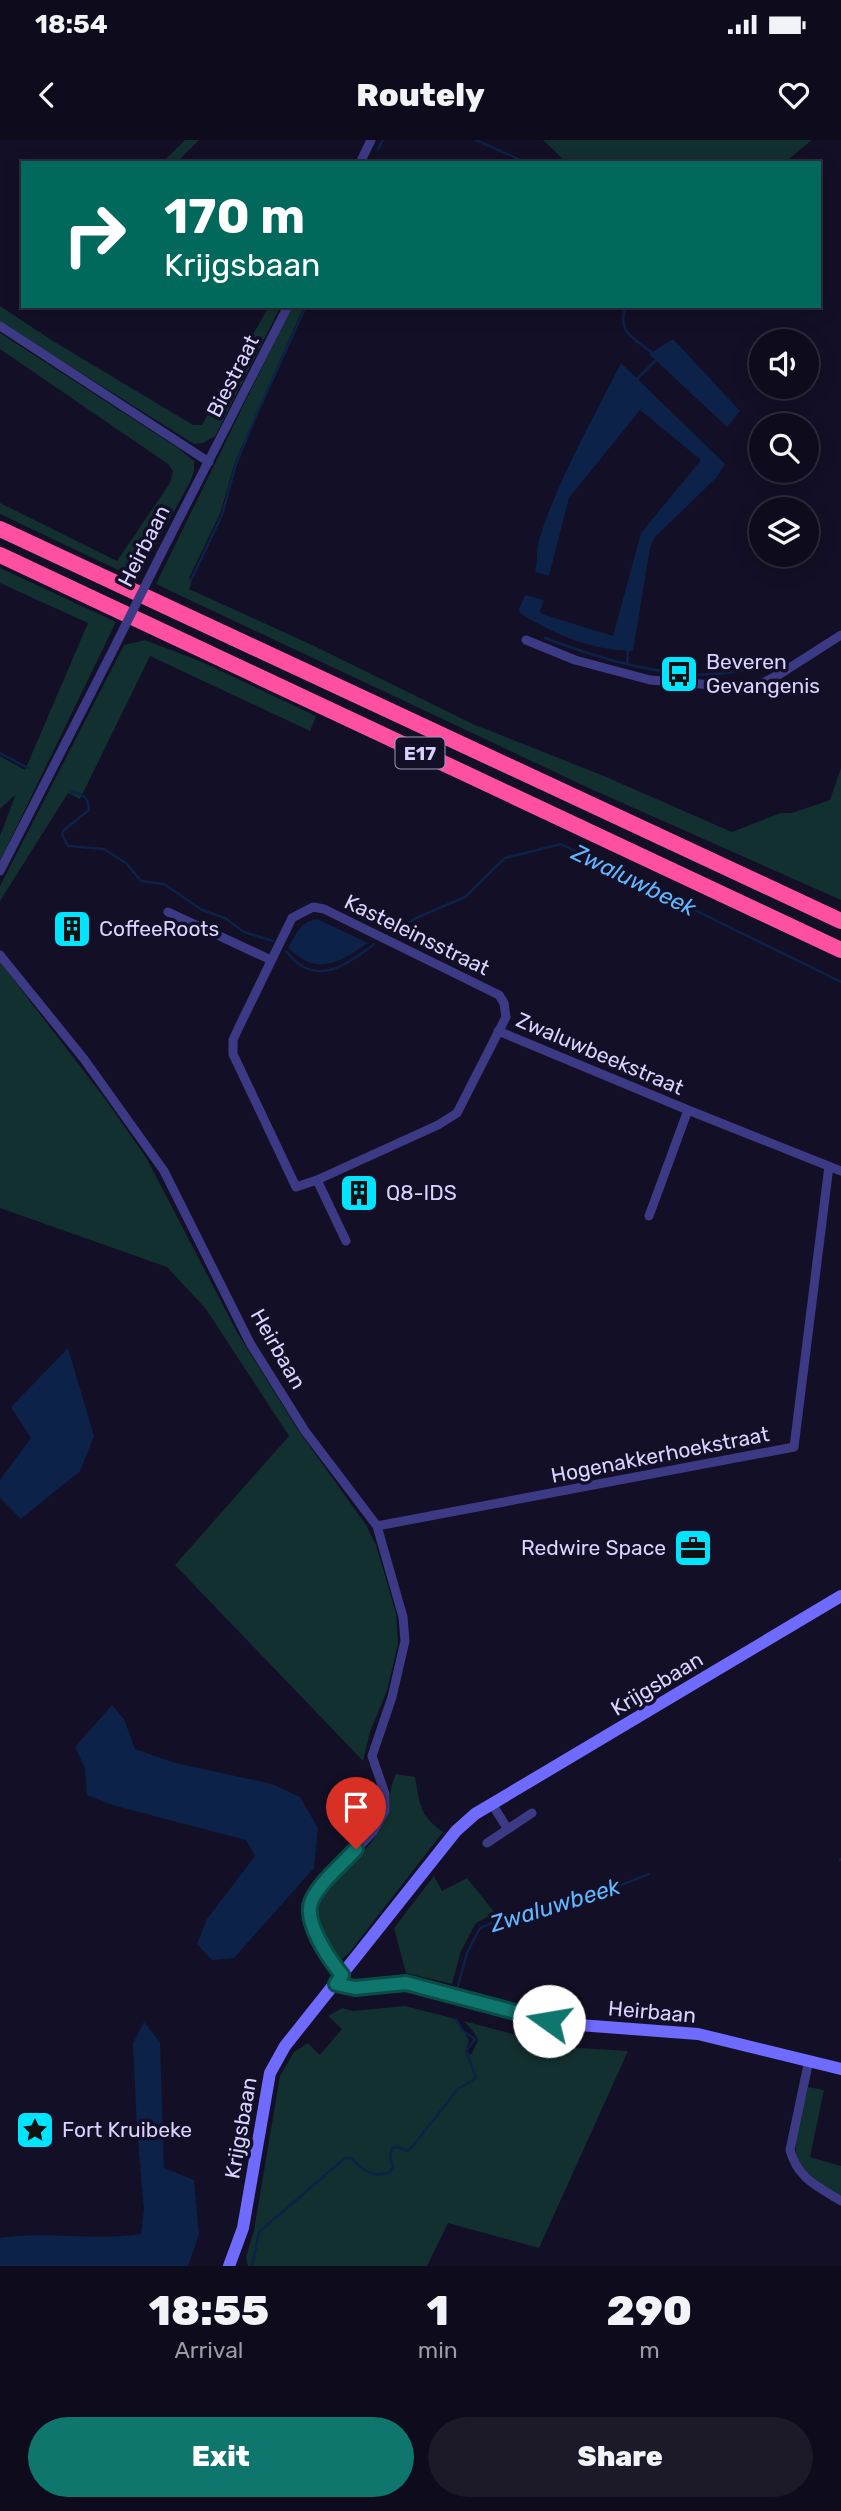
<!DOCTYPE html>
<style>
body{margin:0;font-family:Rubik,sans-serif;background:#1c1929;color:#f1f3f6;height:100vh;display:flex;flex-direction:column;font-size:26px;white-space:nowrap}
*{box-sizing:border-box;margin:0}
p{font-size:23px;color:#9b9ba3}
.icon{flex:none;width:38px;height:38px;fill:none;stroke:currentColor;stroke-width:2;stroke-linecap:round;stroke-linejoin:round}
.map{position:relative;height:2126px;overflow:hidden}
.drawer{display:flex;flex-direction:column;background:#0e0b1c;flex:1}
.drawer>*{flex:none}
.guide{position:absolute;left:21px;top:21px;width:800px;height:147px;border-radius:0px;box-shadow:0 4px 18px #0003,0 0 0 2px #2e2b3b;background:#00695c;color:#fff;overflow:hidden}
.fabs{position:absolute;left:749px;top:189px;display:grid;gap:14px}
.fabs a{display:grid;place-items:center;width:70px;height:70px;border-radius:50%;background:#0e0b1c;box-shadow:0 4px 18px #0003,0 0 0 2px #2e2b3b;font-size:35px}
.pin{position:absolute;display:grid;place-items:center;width:60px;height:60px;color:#fff;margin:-72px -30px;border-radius:50% 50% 50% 0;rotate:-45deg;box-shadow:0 0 7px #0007}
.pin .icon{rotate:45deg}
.me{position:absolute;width:77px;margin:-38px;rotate:283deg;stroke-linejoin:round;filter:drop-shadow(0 0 5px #0008)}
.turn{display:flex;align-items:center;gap:24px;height:147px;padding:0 28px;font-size:32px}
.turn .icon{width:91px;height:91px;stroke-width:2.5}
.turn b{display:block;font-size:49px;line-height:60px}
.eta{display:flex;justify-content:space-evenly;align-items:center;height:119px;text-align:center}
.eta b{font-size:42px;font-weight:800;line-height:49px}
.button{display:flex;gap:14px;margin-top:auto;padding:14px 28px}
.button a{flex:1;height:80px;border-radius:42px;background:#0f766e;color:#fff;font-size:28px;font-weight:800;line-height:80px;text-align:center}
.button a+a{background:#1c1929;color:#f1f3f6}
.status{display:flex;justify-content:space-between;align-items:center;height:49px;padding:0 35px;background:#0e0b1c;direction:ltr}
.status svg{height:19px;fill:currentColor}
header{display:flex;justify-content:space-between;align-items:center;height:91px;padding:0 28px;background:#0e0b1c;font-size:32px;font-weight:800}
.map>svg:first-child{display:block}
.green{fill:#12302f}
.water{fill:#0c2248}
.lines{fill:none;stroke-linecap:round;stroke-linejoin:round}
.stream{stroke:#0c2248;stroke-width:2.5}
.street{stroke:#3d3a85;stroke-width:9}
.secondary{stroke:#6f6bff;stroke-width:12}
.highway{stroke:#ff4fa3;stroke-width:16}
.street-bridge{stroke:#3d3a85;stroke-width:9}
.route-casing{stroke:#0a4d48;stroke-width:18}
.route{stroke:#0f766e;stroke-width:12}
.labels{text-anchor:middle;stroke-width:7;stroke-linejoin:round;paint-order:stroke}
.shield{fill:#130f26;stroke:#9e99be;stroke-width:2}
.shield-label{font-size:19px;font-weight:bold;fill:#d9d4ff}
.street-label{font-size:21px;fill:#d9d4ff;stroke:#130f26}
.poi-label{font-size:21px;fill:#d9d4ff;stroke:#130f26;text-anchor:start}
.water-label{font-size:23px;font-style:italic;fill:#62b6ff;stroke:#130f26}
</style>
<div class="status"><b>18:54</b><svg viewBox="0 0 49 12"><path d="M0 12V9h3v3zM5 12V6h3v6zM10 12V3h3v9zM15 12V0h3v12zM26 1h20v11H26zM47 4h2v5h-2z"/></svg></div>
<header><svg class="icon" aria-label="back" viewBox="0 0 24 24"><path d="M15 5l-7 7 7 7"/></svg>Routely<svg class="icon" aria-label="heart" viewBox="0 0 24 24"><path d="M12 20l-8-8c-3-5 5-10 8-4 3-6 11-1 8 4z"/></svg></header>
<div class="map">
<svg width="841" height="2126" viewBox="0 0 841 2126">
<rect width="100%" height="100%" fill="#130f26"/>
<path class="green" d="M 185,0 L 199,0 L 176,23 L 162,23 Z
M 543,0 L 812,0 L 784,23 L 567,23 Z
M 0,166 L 53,201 L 193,285 L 202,285 L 269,166 L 281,166 L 215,296 L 203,303 L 194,304 L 0,182 Z
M 292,166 L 304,166 L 235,322 L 220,374 L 189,438 L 192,441 L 189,449 L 312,505 L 475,585 L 599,634 L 732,692 L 781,673 L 792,673 L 830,660 L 841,628 L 841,760 L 591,649 L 156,444 Z
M 0,193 L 178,308 L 194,321 L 194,332 L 190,342 L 137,439 L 0,374 L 0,363 L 117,421 L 170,343 L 173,331 L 168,324 L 0,209 Z
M 0,428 L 116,482 L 0,721 L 0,696 L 16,654 L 0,669 L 0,616 L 25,630 L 88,483 L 0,443 Z
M 145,500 L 202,522 L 316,576 L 310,591 L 150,516 L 80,659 L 68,653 L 0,761 L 0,746 L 124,505 Z
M 0,822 L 106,960 L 147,1019 L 238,1194 L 298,1290 L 366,1385 L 376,1405 L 396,1473 L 398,1504 L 387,1551 L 370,1592 L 363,1621 L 175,1425 L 289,1296 L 206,1169 L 167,1127 L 0,1068 Z
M 396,1634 L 415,1637 C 420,1664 419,1675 443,1692 L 349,1813 L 340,1821 L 336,1821 C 325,1807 315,1781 316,1763 C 335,1736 366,1715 382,1686 C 393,1667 387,1651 396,1634 Z
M 434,1736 L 442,1751 L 467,1738 L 495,1773 L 476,1783 L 461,1811 L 452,1844 L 406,1833 L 394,1788 Z
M 405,1866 L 456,1879 L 469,1900 L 466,1910 L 471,1915 L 478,1900 L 473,1891 L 464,1881 L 562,1907 L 628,1911 L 539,2108 L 448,2083 L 427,2126 L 248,2126 L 246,2117 L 254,2090 L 280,1936 L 294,1912 L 308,1903 L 320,1915 L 342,1889 L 328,1876 L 342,1868 L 353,1871 Z
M 808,1947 L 824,1950 L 810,2017 L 841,2026 L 841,2056 C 827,2047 802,2034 797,2017 C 792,2001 805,1963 808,1947 Z"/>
<path class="water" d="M 673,199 L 740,271 L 727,287 L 649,214 Z
M 621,223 L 725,324 L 717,337 L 655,397 L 650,408 L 633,511 C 594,511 552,494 520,473 L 519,469 L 525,455 L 544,460 L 540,472 L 542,474 L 613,496 L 641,393 L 701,320 L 640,270 L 569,358 L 549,436 L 535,432 C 538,422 536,410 539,400 C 558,339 592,281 621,223 Z
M 317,779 L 368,803 C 338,823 319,837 288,808 C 296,794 300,782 317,779 Z
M 68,1208 L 94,1296 L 80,1331 L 21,1379 L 0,1358 L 0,1340 L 31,1298 L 11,1267 Z
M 112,1565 L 124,1579 L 135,1609 L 176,1623 L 272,1644 L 300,1657 L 318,1688 L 314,1728 L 234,1818 L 212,1820 L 197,1804 L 207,1779 L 255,1716 L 246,1700 L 112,1665 L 87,1655 L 85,1628 L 75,1607 Z
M 144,1882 L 160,1902 L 164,2028 L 194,2040 L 199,2095 L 188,2126 L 0,2126 L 0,2098 C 47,2091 94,2101 141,2094 L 144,2070 L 137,1989 L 133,1903 Z"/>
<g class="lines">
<path class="stream" d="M 476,0 L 527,23
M 378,9 L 383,0
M 626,166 C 616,192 634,198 651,212
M 637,239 L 656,220
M 191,440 L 222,375 L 236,324 L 256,276 L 306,166
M 545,498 C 605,521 697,550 759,525
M 627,524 L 628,511
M 0,613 L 28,628
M 71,652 C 83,654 88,657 89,670 L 64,690 L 62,694 L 68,706 L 104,709 L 126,723 L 141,741 L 164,744 L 202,770 L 225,778 L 244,792 L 273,801
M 395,791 L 416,778 L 465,757 L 505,718 L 561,704 L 841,842
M 286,811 C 314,848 345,827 374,804
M 840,1720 L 841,1719
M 458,1846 L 467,1813 L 480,1788 L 518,1772 L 581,1761 L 649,1734
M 252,2126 L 259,2092 L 345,2018 L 352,2018 C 362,2031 375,2038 390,2032 L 393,2027 L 390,2016 L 392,2008 L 398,2007 L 407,2011 L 412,2007 L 458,1949 L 476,1938 L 466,1911 L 475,1899 L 463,1891 L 456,1879"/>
<path class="street" d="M 360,23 L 371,0
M 0,186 L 209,322
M 161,414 L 288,166
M 526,500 L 575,520 L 650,540 L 713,545 L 747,551 L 780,534 L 841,495
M 0,731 L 109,518
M 313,767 L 324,769 L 499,855 L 504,863 L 506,877 L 457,973 L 438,985 L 317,1040 L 296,1047 L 233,914 L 233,900 L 238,889 L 292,778 Z
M 168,772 L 271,820
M 0,815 L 84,919 L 164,1031 L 250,1203 L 305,1291 L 377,1386 L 403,1477 L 405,1501 L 392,1557 L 372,1616 L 385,1654 L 385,1671 L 373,1692 L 321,1747 L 311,1762 L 310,1777 L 320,1801 L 330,1820 L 342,1835
M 498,891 L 688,970 L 841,1031
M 317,1040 L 346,1101
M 649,1076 L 688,970
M 377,1386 L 794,1307 L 829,1026
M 492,1664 L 507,1688
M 487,1703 L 532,1673
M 809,1920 L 790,2010 C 798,2039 817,2046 841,2061"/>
<path class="secondary" d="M 336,1844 L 355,1848 L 406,1843 L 566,1884 L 698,1894 L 841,1929
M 229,2126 L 243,2088 L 270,1933 L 285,1906 L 456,1691 L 475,1674 L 841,1456"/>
<path class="highway" d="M 0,389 L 841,781
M 0,415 L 841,810"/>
<path class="street-bridge" d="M 109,518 L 161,414"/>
</g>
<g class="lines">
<defs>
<path id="route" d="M 356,1709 C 342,1725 321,1741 312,1760 C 302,1780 329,1819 342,1835 L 336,1844 L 355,1848 L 406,1843 L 549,1881"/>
</defs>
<use href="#route" class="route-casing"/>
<use href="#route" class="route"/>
</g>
<defs>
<symbol id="bus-square" viewBox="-11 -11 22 22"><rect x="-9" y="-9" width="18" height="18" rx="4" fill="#00e5ff" stroke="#130f26"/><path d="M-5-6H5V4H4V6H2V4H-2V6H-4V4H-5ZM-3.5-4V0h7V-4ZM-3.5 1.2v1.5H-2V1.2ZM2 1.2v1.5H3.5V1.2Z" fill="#111"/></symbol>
<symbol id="building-square" viewBox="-11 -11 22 22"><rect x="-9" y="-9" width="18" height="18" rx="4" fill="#00e5ff" stroke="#130f26"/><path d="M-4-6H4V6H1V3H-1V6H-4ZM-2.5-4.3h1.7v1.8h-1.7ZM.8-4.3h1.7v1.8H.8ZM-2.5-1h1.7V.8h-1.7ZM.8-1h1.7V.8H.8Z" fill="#111"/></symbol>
<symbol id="office-square" viewBox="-11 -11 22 22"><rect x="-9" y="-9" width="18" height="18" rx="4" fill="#00e5ff" stroke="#130f26"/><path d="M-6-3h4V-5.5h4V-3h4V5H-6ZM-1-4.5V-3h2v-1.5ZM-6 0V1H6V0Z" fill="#111"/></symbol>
<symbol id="sight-square" viewBox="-11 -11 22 22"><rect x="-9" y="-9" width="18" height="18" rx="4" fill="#00e5ff" stroke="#130f26"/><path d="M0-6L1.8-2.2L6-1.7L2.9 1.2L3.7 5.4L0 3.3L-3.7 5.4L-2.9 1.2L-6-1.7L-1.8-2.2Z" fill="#111"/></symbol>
</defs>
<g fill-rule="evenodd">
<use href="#bus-square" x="657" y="512" width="44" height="44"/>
<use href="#building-square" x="50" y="767" width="44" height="44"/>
<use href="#building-square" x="337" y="1031" width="44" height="44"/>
<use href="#office-square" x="671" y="1386" width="44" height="44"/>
<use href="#sight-square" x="13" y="1968" width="44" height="44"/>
</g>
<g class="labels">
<rect class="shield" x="395.5" y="597.5" width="49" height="31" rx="5"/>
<g class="shield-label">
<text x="420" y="620">E17</text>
</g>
<g class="street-label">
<text transform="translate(233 236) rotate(-63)" y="7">Biestraat</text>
<text transform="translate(144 406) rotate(-63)" y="7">Heirbaan</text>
<text transform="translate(417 795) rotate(26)" y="7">Kasteleinsstraat</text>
<text transform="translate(600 914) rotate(23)" y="7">Zwaluwbeekstraat</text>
<text transform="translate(278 1209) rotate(60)" y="7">Heirbaan</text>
<text transform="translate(660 1315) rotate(-11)" y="7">Hogenakkerhoekstraat</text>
<text transform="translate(657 1544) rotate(-31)" y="7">Krijgsbaan</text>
<text transform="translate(652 1872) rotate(5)" y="7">Heirbaan</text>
<text transform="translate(241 1988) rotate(-80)" y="7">Krijgsbaan</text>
</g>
<g class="poi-label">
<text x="706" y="529">Beveren<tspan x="706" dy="24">Gevangenis</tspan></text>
<text x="99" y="796">CoffeeRoots</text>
<text x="386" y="1060">Q8-IDS</text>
<text x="666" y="1415" text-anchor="end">Redwire Space</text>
<text x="62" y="1997">Fort Kruibeke</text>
</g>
<g class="water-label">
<text transform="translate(634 740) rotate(26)" y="8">Zwaluwbeek</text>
<text transform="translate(555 1765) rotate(-17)" y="8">Zwaluwbeek</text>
</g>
</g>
</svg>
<div class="fabs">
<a><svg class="icon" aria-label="sound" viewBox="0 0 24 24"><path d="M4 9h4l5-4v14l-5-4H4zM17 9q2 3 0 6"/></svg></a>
<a><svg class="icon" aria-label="search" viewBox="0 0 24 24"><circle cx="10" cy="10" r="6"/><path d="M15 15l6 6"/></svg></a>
<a><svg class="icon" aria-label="layers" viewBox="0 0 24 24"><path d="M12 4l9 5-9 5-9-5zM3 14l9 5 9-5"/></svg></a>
</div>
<div class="pin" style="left:356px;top:1709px;background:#d93025"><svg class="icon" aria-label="arrive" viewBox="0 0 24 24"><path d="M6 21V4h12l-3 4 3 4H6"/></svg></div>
<svg class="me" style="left:549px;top:1881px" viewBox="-20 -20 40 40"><circle r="19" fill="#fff"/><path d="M0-13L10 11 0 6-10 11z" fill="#0f766e"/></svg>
<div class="guide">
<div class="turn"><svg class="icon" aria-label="right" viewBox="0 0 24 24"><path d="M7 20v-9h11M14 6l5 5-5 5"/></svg><div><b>170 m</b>Krijgsbaan</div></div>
</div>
</div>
<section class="drawer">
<div class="eta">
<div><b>18:55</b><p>Arrival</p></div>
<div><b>1</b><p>min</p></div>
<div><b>290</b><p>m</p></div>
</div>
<div class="button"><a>Exit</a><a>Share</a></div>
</section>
